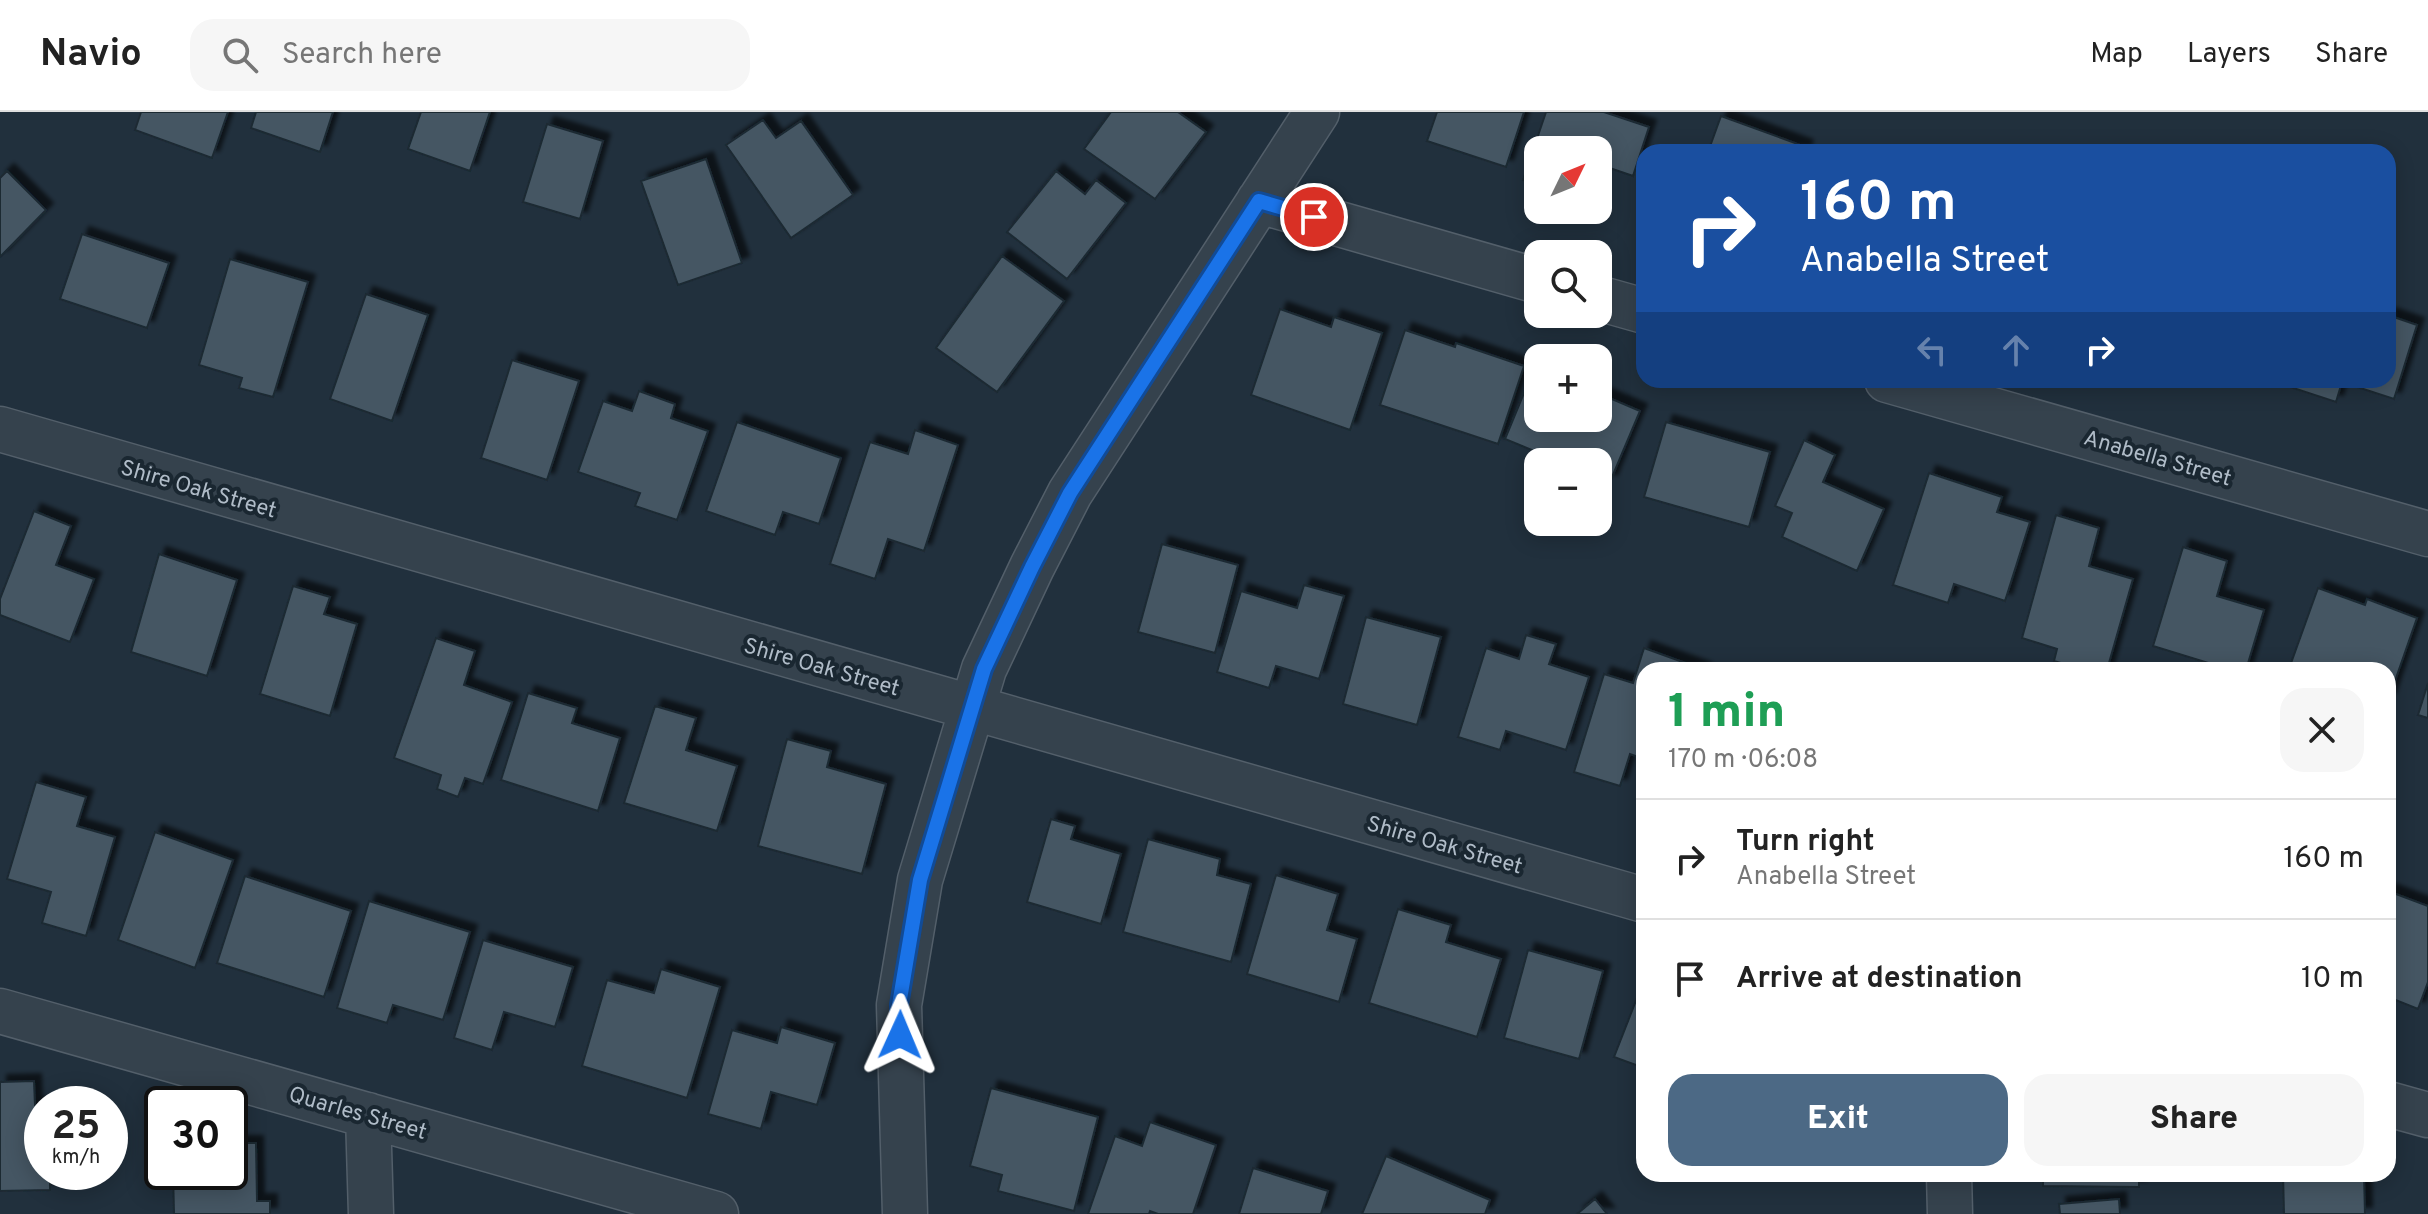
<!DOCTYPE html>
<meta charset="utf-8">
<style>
body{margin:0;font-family:Overpass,sans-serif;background:#f6f6f6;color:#222;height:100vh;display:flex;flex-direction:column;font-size:30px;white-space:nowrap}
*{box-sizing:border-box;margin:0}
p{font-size:26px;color:#767676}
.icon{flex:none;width:44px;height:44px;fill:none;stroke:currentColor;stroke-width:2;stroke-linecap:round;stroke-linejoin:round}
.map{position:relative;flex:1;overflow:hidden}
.drawer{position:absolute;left:1636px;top:550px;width:760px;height:520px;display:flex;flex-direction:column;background:#fff;border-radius:24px;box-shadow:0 4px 20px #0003}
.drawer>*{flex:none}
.guide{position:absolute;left:1636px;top:32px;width:760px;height:244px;border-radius:24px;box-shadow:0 4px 20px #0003;background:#1a4fa0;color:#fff;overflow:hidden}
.needle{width:52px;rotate:47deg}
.buttons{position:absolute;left:1524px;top:24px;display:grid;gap:16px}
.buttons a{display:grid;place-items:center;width:88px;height:88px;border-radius:16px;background:#fff;box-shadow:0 4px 20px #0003;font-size:40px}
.speed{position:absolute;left:24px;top:974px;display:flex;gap:16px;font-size:40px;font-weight:700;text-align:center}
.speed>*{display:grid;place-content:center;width:104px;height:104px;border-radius:50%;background:#fff;box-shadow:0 4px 20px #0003;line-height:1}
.speed small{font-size:20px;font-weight:400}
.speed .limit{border:4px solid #111;border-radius:12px;background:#fff;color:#111}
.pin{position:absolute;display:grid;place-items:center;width:68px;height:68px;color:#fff;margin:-34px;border:4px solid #fff;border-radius:50%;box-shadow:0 2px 8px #0007}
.me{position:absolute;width:88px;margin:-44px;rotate:1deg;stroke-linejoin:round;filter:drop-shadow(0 0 6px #0008)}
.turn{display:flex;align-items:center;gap:28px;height:168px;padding:0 32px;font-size:36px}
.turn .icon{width:104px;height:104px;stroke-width:2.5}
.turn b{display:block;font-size:56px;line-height:68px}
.lanes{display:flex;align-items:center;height:76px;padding:0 32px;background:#0003;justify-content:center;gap:40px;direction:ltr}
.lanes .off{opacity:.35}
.round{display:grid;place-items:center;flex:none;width:84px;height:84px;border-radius:24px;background:#f6f6f6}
.overview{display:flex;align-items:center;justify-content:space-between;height:136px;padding:0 32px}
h1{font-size:48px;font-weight:800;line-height:60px;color:#1e9e55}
.primary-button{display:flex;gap:16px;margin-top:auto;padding:16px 32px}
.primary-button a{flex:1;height:92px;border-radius:24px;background:#4c6985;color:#fff;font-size:32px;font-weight:800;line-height:92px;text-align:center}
.primary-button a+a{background:#f6f6f6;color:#222}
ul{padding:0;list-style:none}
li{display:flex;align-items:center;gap:24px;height:120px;padding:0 32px;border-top:2px solid #e0e0e0}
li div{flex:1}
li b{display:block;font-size:30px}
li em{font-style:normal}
header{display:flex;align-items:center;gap:48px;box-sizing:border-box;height:112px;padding:0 40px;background:#fff;border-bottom:2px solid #e0e0e0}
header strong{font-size:38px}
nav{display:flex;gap:44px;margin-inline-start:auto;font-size:28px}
.search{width:560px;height:72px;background:#f6f6f6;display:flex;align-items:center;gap:20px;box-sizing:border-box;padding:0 28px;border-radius:24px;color:#767676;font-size:30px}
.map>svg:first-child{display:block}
.building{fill:#445663;stroke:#1c2933;stroke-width:2;filter:url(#shadow)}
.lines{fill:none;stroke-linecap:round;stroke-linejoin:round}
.minor-casing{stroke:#535f6a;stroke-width:47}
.minor{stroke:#35424d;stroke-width:44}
.route-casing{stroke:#114b97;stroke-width:20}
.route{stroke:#1a73e8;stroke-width:14}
.labels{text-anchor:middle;stroke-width:8;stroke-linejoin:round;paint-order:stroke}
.street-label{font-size:22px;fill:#b0bcc8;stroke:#1a2731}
</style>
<header>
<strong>Navio</strong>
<div class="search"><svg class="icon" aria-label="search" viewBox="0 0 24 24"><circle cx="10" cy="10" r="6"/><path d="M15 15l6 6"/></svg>Search here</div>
<nav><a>Map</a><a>Layers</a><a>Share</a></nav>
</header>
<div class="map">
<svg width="2428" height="1102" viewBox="0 0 2428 1102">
<defs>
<filter id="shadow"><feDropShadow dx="7" dy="-7" stdDeviation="2" flood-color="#0009"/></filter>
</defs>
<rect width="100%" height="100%" fill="#21303d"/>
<path class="building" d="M 141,0 L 228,0 L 212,46 L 135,18 Z
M 256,0 L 333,0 L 320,40 L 251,16 Z
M 421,0 L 490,0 L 470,59 L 408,37 Z
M 1111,0 L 1178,0 L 1206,20 L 1155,87 L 1084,37 Z
M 1437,0 L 1524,0 L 1506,55 L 1427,29 Z
M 1546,0 L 1604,0 L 1649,15 L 1633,64 L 1598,52 L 1598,38 L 1538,38 L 1538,73 L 1523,68 Z
M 1721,4 L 1806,35 L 1804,40 L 1708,40 Z
M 763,8 L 776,26 L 801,9 L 853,83 L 791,126 L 726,33 Z
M 547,12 L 603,29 L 580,107 L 523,90 Z
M 706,47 L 742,151 L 678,173 L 641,69 Z
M 7,59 L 46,98 L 0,145 L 0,66 Z
M 1056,59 L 1085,82 L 1096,68 L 1126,91 L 1067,167 L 1007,120 Z
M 82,122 L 169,151 L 147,216 L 60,187 Z
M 1002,144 L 1064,189 L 997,280 L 936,236 Z
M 230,147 L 308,170 L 273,285 L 239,276 L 242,266 L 199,253 Z
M 366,182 L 428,203 L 392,309 L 330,287 Z
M 1280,197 L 1331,215 L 1334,205 L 1382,221 L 1350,318 L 1251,283 Z
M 2388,203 L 2417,213 L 2394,287 L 2342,270 L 2336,290 L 2284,273 L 2286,268 L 2388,268 Z
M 1405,218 L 1455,235 L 1456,231 L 1524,254 L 1498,332 L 1380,293 Z
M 1538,247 L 1538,306 L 1598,306 L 1598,281 L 1640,299 L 1610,370 L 1598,365 L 1598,350 L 1561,350 L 1505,327 Z
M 512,248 L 579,269 L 547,368 L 481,346 Z
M 639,279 L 675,292 L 671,306 L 708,319 L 677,408 L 635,394 L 640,381 L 578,360 L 603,289 L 632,299 Z
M 737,310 L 841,346 L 819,412 L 783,400 L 775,423 L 706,399 Z
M 1666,310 L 1770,340 L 1749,415 L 1644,385 Z
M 915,318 L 958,333 L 924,439 L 888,427 L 875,467 L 830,452 L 870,330 L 908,342 Z
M 1804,328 L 1835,343 L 1823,370 L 1884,397 L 1857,459 L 1782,425 L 1792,401 L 1775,394 Z
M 1929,361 L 2002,385 L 1997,400 L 2030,410 L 2005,489 L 1954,472 L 1948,491 L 1893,473 Z
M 34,399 L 71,414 L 56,453 L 94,467 L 70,530 L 0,503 L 0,487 Z
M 2056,403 L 2099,416 L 2089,454 L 2133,467 L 2107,558 L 2084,558 L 2054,549 L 2057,537 L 2022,526 Z
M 1162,432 L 1238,453 L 1215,541 L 1138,520 Z
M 2183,435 L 2227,449 L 2217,484 L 2264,498 L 2246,558 L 2231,558 L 2153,534 Z
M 159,442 L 237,468 L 207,564 L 131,540 Z
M 1304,473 L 1344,484 L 1319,567 L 1276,554 L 1269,576 L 1217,560 L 1241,479 L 1297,496 Z
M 293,474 L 330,485 L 324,502 L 357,512 L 330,604 L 260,582 Z
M 2318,476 L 2365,493 L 2367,487 L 2417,506 L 2388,589 L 2388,558 L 2301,558 L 2290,554 Z
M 1366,505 L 1441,525 L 1417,613 L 1343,592 Z
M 1526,523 L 1556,532 L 1549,552 L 1589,565 L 1566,638 L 1506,619 L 1500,638 L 1458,625 L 1486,536 L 1519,547 Z
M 436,526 L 475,539 L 464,573 L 512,590 L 483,672 L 465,666 L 458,685 L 437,677 L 441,663 L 394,646 Z
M 1644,536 L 1705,558 L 1644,558 L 1644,647 L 1630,642 L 1620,674 L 1574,660 L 1604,562 L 1633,571 Z
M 2428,571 L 2428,606 L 2418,603 Z
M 528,581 L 577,596 L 572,611 L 620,626 L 598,699 L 501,668 Z
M 655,594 L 696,606 L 686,638 L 737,654 L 717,719 L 624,691 Z
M 787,627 L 831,639 L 827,655 L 886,672 L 862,762 L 758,734 Z
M 36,670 L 86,685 L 77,714 L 115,725 L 86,824 L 42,811 L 51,780 L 7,767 Z
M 1051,707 L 1075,714 L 1071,727 L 1121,742 L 1101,812 L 1027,790 Z
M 155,720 L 233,748 L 195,856 L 118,828 Z
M 1148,727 L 1220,747 L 1217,763 L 1251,772 L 1231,850 L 1123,820 Z
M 1276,763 L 1338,782 L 1327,818 L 1357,827 L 1339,890 L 1247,862 Z
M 245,764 L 351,799 L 324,885 L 217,851 Z
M 2388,779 L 2428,794 L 2428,870 L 2418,897 L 2388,885 L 2388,873 L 2392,862 L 2388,861 Z
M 369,789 L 470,820 L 443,908 L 393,893 L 387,911 L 337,896 Z
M 1398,797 L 1451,813 L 1446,830 L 1501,847 L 1477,925 L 1369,891 Z
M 483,828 L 573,855 L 555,915 L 504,900 L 492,938 L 454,926 Z
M 1528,838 L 1603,859 L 1579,947 L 1504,926 Z
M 661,857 L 720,875 L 687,986 L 582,954 L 607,868 L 654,881 Z
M 1644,868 L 1644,956 L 1614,945 Z
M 781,915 L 835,931 L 817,993 L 771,980 L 761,1017 L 708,1002 L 732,918 L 777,931 Z
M 34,969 L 35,993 L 42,993 L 42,1060 L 84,1062 L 50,1063 L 50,1078 L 0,1079 L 0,970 Z
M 991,976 L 1098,1005 L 1074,1099 L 998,1079 L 1002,1063 L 970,1054 Z
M 1150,1010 L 1216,1033 L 1193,1102 L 1158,1102 L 1150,1099 L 1149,1102 L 1088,1102 L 1115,1024 L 1142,1034 Z
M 230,1031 L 256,1031 L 257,1089 L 270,1089 L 270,1102 L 174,1102 L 173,1060 L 230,1060 Z
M 1386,1044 L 1490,1088 L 1485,1102 L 1362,1102 Z
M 1253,1056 L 1328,1079 L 1321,1102 L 1239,1102 Z
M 2043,1062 L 2139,1062 L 2139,1075 L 2043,1074 Z
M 2283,1062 L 2364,1062 L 2365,1102 L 2284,1102 Z
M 1595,1087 L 1607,1102 L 1577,1102 Z
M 2119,1087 L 2120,1102 L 2060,1102 L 2059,1092 Z"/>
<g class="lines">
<defs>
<path id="minor" d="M 1259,89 L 1538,169
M 1598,186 L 1644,199
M 1887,268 L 2428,422
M 0,317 L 1644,788
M 0,899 L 716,1102
M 2388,992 L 2428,1003
M 368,1003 L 371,1102
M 1949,1062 L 1950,1102
M 905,1102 L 899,893 L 920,768 L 984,557 L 1032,455 L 1070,381 L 1317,0"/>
</defs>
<use href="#minor" class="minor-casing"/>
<use href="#minor" class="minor"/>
</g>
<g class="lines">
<defs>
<path id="route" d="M 900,923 L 899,893 L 920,768 L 984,557 L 1032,455 L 1070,381 L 1259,89 L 1314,105"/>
</defs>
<use href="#route" class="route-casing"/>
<use href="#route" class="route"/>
</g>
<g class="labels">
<g class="street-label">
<text transform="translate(2158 345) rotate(16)" y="8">Anabella Street</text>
<text transform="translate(199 376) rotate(16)" y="8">Shire Oak Street</text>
<text transform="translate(822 554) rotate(16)" y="8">Shire Oak Street</text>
<text transform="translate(1445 732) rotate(16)" y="8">Shire Oak Street</text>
<text transform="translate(358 1000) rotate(16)" y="8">Quarles Street</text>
</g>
</g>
</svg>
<div class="buttons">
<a><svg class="needle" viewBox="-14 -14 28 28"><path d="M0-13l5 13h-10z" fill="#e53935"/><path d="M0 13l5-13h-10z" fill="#767676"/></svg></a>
<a><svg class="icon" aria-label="search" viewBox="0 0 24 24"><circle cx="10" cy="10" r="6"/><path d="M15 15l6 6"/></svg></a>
<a>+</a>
<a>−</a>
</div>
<div class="speed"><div>25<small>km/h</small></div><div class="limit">30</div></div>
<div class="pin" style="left:1314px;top:105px;background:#d93025"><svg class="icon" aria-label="arrive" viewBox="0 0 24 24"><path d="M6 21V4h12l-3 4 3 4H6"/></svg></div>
<svg class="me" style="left:900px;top:923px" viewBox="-20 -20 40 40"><path d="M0-17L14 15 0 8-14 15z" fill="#1a73e8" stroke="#fff" stroke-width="4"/></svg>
<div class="guide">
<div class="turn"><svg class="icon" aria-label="right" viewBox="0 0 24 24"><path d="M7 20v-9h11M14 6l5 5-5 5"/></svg><div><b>160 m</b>Anabella Street</div></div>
<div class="lanes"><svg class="icon off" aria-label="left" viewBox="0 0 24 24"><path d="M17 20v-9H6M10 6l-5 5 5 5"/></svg><svg class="icon off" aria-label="ahead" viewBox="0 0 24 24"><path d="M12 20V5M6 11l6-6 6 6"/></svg><svg class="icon" aria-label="right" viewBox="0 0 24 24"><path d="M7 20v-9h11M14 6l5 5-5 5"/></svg></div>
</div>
<section class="drawer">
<div class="overview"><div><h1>1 min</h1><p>170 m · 06:08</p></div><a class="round"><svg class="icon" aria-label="close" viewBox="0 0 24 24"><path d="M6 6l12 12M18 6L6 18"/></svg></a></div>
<ul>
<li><svg class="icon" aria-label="right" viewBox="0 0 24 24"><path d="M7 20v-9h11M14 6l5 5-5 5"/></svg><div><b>Turn right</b><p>Anabella Street</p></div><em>160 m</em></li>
<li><svg class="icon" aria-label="arrive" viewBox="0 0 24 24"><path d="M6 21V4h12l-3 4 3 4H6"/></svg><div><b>Arrive at destination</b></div><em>10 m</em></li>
</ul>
<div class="primary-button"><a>Exit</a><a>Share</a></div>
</section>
</div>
